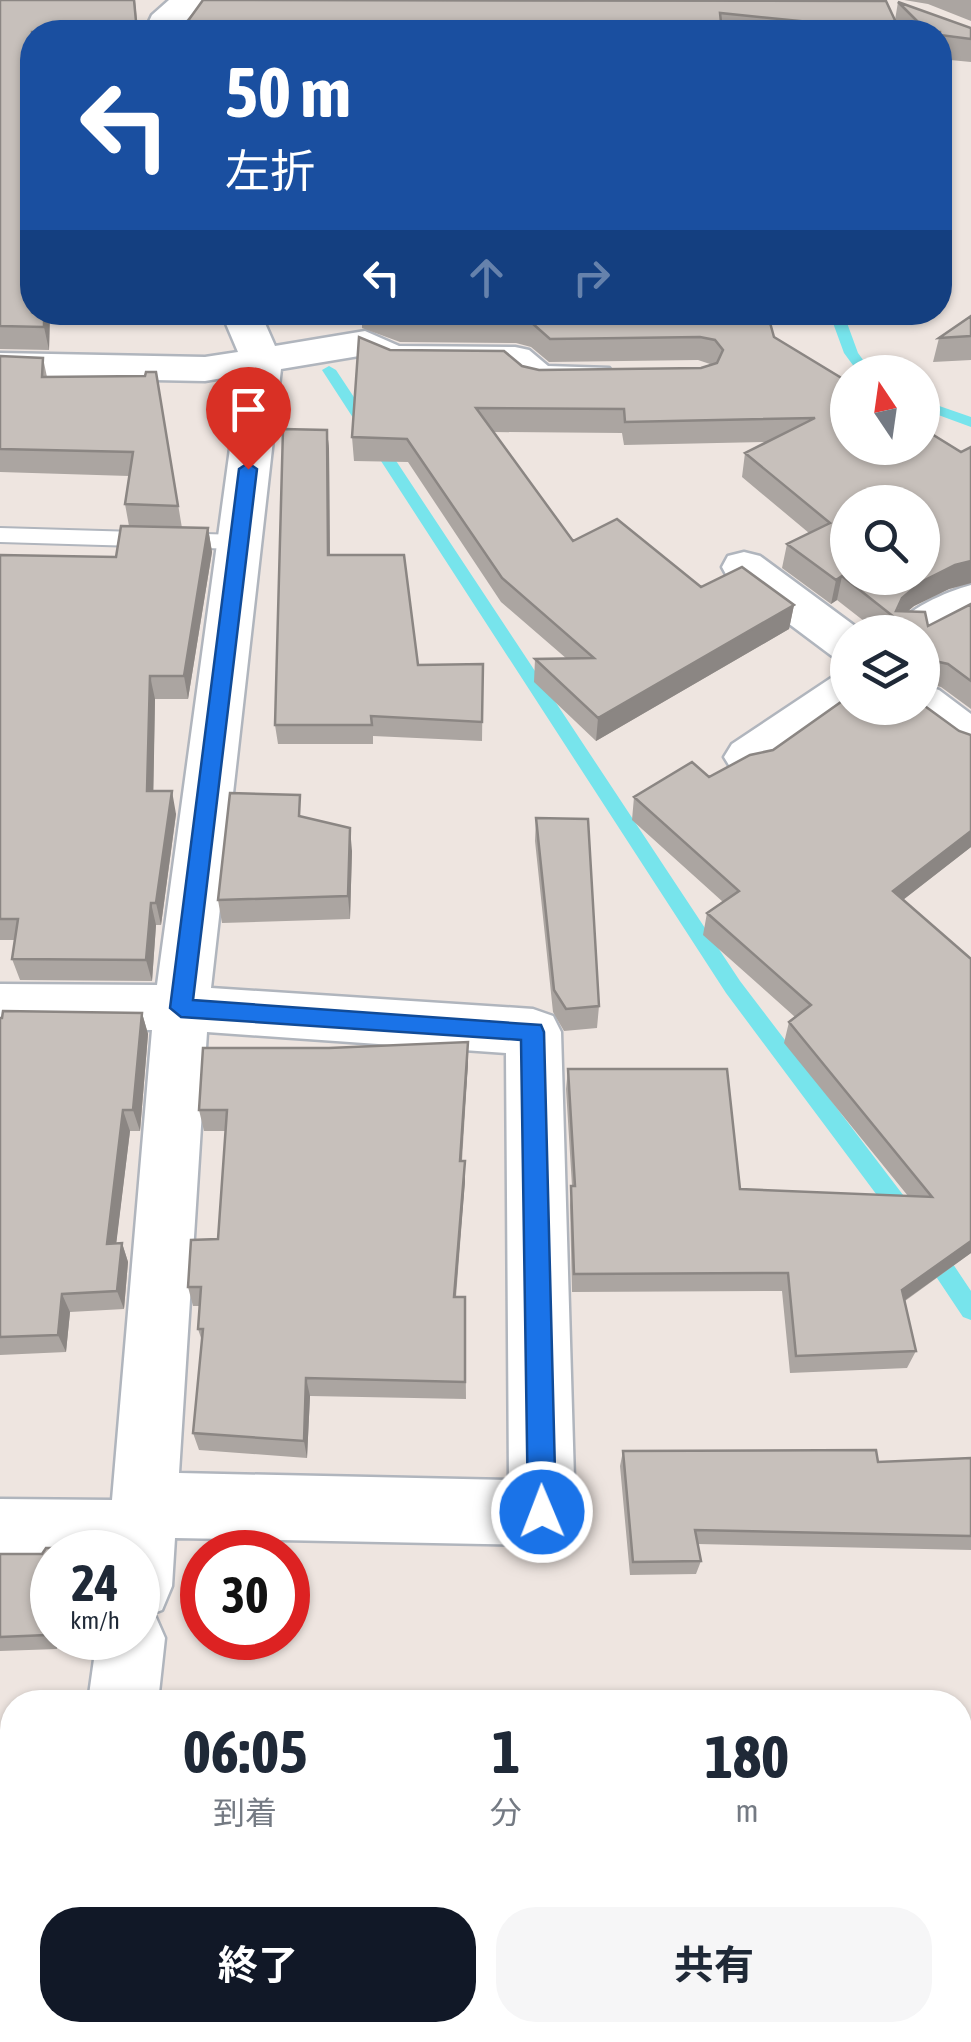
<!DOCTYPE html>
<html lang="ja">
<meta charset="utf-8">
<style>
body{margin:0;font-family:"Asap Condensed","Noto Sans JP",sans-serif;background:#f6f6f7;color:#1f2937;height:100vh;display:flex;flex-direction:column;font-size:38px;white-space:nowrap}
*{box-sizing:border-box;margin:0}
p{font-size:32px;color:#747a83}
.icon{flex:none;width:55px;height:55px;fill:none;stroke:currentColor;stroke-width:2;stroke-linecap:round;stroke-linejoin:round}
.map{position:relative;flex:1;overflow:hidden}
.side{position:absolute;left:0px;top:1690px;width:972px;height:352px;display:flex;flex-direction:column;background:#fff;border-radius:40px 40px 0 0;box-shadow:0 2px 8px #0004}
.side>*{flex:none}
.top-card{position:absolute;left:20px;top:20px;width:932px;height:305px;border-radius:40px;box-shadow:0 2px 8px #0004;background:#1a4fa0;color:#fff;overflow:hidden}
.needle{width:65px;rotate:347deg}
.controls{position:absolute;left:830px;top:355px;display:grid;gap:20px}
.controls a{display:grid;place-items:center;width:110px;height:110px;border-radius:50%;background:#fff;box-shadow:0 2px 8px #0004;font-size:50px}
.speed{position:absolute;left:30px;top:1530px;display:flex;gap:20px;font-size:50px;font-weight:700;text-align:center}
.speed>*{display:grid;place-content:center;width:130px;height:130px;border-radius:50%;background:#fff;box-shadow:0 2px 8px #0004;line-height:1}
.speed small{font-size:25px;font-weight:400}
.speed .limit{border:15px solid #d22;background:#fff;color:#111}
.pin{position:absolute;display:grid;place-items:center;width:85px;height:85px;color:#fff;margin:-102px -42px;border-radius:50% 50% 50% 0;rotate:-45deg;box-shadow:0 0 10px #0007}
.pin .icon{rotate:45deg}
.me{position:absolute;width:110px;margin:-55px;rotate:359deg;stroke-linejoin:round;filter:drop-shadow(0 0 8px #0008)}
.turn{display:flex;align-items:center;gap:35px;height:210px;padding:0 40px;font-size:45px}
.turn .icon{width:130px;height:130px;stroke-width:2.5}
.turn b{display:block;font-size:70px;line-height:85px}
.lanes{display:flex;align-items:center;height:95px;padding:0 40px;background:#0003;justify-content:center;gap:50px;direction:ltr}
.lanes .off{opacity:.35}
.eta{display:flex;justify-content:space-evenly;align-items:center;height:170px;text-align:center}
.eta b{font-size:60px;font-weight:700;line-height:70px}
.cta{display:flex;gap:20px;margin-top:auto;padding:20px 40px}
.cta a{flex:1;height:115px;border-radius:40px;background:#111827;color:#fff;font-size:40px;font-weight:700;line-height:115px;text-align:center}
.cta a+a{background:#f6f6f7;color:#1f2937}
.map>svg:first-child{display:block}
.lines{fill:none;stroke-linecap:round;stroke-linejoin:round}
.stream{fill:#77e4ec;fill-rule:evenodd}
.service-casing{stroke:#b0b5bd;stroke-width:4}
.minor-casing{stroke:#b0b5bd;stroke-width:5}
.service{fill:#fff;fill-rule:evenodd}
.minor{fill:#fff;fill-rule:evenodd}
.wall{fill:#aba5a1}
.shaded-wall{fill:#8b8683}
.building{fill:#c7c0bb;stroke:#8b8683;stroke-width:2.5;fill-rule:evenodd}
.route{fill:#1a73e8;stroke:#114b97;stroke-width:2.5}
</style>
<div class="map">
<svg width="971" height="2042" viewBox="0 0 971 2042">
<rect width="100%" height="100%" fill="#eee5e0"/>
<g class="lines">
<path class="stream" d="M 829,312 L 843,312 L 858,353 L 872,372 L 858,372 L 844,353 Z
M 329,366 L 336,370 L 740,981 L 913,1208 L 916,1215 L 913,1222 L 905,1225 L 897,1222 L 726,993 L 322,370 Z
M 922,400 L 971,417 L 971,427 L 922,409 Z
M 931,1240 L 939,1243 L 971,1291 L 971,1320 L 963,1317 L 923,1257 L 920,1250 L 923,1243 Z"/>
<defs>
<path id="service" d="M 0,528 L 239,535 L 250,542 L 239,549 L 0,542 Z"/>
<path id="minor" d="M 169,0 L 204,0 L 176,32 L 144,32 L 152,15 Z
M 221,312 L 260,312 L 275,346 L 365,331 L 399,346 L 515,347 L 529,350 L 548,366 L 609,368 L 615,377 L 609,386 L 538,390 L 524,387 L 505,371 L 391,370 L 359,356 L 281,369 L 211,988 L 533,1009 L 553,1016 L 561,1032 L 575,1513 L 565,1536 L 542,1545 L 175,1538 L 172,1586 L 162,1610 L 154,1613 L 165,1638 L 158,1702 L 88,1702 L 97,1638 L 138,1638 L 138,1552 L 52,1552 L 52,1565 L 0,1565 L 0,1499 L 112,1500 L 152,1030 L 0,1028 L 0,984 L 157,985 L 240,375 L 205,381 L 0,377 L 0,353 L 205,357 L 238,352 ZM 207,1032 L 506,1053 L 509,1480 L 179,1473 Z
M 744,552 L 760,556 L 863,632 L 848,632 L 848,661 L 832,656 L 728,578 L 722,567 L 728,556 Z
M 971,585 L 971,620 L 922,646 L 922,632 L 893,632 C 905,609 946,592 971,585 Z
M 848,673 L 848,708 L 857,708 L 766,770 L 749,775 L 732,770 L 724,757 L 732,744 L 831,678 Z
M 922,685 L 939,690 L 971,714 L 971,757 L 954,751 L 905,714 L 901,708 L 922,708 Z
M 45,2030 L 123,2030 L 122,2042 L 44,2042 Z"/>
</defs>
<use href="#service" class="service-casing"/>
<use href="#minor" class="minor-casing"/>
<use href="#service" class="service"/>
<use href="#minor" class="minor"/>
</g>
<path class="wall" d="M 0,0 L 135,0 L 138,32 L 32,32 L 32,312 L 50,312 L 49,350 L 0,349 Z
M 802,0 L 895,20 L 898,2 L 971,28 L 971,62 L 940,59 L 940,32 L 902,32 L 900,31 L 900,32 L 180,32 Z
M 904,0 L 971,0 L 971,21 L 928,4 Z
M 340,312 L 767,312 L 774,337 L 961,452 L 971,447 L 971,583 L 949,589 L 914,606 L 907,612 L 928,626 L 971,604 L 971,709 L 941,687 L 924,683 L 922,689 L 922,632 L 878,632 L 837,600 L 831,604 L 782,568 L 787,544 L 809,533 L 742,477 L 745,453 L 767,442 L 624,445 L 622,433 L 493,432 L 573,541 L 701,587 L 794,605 L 789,629 L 596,741 L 534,682 L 535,659 L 567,659 L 501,602 L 408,462 L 354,461 L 352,437 L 390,350 L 522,366 L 539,370 L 701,368 L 713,365 L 698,360 L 549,362 L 531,347 L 516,343 L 400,342 L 362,328 L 362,317 L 340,316 Z
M 971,316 L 971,360 L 933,362 L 939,338 Z
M 0,356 L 43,358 L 47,377 L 145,376 L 156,372 L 182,528 L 208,528 L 212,552 L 188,699 L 155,699 L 153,791 L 176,814 L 161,925 L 156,925 L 152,981 L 20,980 L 12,959 L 15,940 L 0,940 L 0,555 L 116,557 L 129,526 L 125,504 L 129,476 L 0,472 Z
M 327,430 L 329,449 L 330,555 L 418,665 L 483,664 L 482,741 L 373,736 L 373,744 L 278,744 L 275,725 Z
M 959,731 L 971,735 L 971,847 L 903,900 L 971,959 L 971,1253 L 905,1301 L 916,1351 L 907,1368 L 790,1373 L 782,1291 L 572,1292 L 570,1205 L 572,1186 L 566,1089 L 568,1069 L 740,1189 L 908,1196 L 784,1043 L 789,1022 L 795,1017 L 703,935 L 707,913 L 723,902 L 632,820 L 634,797 L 709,777 L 773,750 Z
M 303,817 L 352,851 L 350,919 L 222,923 L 218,900 Z
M 536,818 L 599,1006 L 597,1028 L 564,1031 L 553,1012 L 535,841 Z
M 142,1013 L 148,1034 L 140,1131 L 130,1131 L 116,1243 L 122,1243 L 128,1262 L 124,1309 L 70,1312 L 66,1352 L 0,1355 L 0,1018 Z
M 468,1063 L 462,1161 L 465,1181 L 456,1297 L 465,1297 L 466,1399 L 310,1396 L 307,1458 L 199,1450 L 193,1433 L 202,1341 L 198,1329 L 200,1306 L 193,1306 L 188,1287 L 218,1239 L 226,1131 L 204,1131 L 199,1110 Z
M 623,1451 L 878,1462 L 971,1458 L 971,1550 L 697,1544 L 701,1561 L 696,1574 L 630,1575 L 620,1466 Z
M 0,1554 L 57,1649 L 0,1651 Z"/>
<path class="shaded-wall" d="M 44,312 L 50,312 L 49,350 L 44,327 Z
M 327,430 L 329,449 L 330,575 L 328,555 Z
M 208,528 L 212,552 L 188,699 L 184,676 Z
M 971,561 L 971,583 L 949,589 L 914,606 L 896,621 L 895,618 L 902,598 L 921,582 L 955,565 Z
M 842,576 L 837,600 L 831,604 L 836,580 Z
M 794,605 L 789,629 L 596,741 L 598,718 Z
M 150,676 L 155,699 L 153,813 L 147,791 Z
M 172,791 L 176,814 L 161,925 L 156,903 Z
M 350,828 L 352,851 L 350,919 L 348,896 Z
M 971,831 L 971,847 L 886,913 L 893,891 Z
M 151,903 L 156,925 L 152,981 L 146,960 Z
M 142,1013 L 148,1034 L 140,1131 L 133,1110 Z
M 468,1042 L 468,1063 L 460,1181 L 460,1161 Z
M 123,1110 L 130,1131 L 114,1262 L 107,1244 Z
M 465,1161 L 465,1181 L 454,1315 L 454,1297 Z
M 971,1241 L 971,1253 L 894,1308 L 902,1290 Z
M 122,1243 L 128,1262 L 124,1309 L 117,1291 Z
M 62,1294 L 70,1312 L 66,1352 L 58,1335 Z
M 306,1378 L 310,1396 L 307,1458 L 304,1441 Z
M 52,1589 L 52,1638 L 58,1638 L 57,1649 L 47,1635 Z
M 0,1791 L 5,1795 L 0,1827 Z"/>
<path class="building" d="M 0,0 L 134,0 L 137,32 L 32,32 L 32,312 L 44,312 L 44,327 L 0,326 Z
M 203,0 L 886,1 L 900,31 L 720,13 L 722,32 L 180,32 Z
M 898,2 L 971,28 L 971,39 L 940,35 L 940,32 L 928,32 Z
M 383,312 L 767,312 L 774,337 L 848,382 L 848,448 L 922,448 L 922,428 L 961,452 L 971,447 L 971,561 L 955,565 L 921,582 L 902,598 L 896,611 L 925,612 L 928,626 L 971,604 L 971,681 L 948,664 L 926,659 L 925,681 L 922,681 L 922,644 L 925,642 L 922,640 L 922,632 L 913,632 L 842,576 L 836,580 L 787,544 L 830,523 L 745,453 L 815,418 L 625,422 L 624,409 L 476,408 L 573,541 L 617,519 L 701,587 L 742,567 L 794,605 L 598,718 L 535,659 L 594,658 L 502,578 L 407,439 L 352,437 L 359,337 L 390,350 L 504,351 L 522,366 L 539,370 L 701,368 L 717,363 L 723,350 L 715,340 L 700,337 L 550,339 L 532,323 L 516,320 L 399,319 ZM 848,502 L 922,502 L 922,578 L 848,578 Z
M 971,316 L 971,336 L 939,338 Z
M 0,356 L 43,358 L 42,377 L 145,376 L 146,372 L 156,372 L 178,506 L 125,504 L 133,452 L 0,449 Z
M 283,429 L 327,430 L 328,555 L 404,555 L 418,665 L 483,664 L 482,722 L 371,716 L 372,725 L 275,725 Z
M 121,526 L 208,528 L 184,676 L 150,676 L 147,791 L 172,791 L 156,903 L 151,903 L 146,960 L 12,959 L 18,919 L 0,919 L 0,555 L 116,557 Z
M 848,697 L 848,708 L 922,708 L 922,704 L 959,731 L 971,735 L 971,831 L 893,891 L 971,959 L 971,1241 L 902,1290 L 916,1351 L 796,1356 L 788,1273 L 574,1274 L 571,1186 L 575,1186 L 568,1069 L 727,1069 L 740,1189 L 932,1197 L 789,1022 L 811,1005 L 707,913 L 739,891 L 634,797 L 692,762 L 709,777 L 750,755 L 773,750 Z
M 230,793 L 300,795 L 299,816 L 350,828 L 348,896 L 218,900 Z
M 536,818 L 588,819 L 599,1006 L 566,1009 L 554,990 Z
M 3,1011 L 142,1013 L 133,1110 L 123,1110 L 107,1244 L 122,1243 L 117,1291 L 62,1294 L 58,1335 L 0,1337 L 0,1018 L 2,1018 Z
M 468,1042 L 460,1161 L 465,1161 L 454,1297 L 465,1297 L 465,1382 L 306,1378 L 304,1441 L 193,1433 L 203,1329 L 198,1329 L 201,1287 L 188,1287 L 191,1240 L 218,1239 L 227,1110 L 199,1110 L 203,1048 L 329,1048 Z
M 876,1450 L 878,1462 L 971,1458 L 971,1536 L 695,1530 L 701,1561 L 633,1562 L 623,1451 Z
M 46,1548 L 57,1548 L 56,1552 L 52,1552 L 52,1589 L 47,1635 L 0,1637 L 0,1554 L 42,1554 Z"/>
<path class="route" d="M 248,463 L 257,469 L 193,1000 L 541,1025 L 544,1032 L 556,1512 L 552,1522 L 542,1526 L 532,1522 L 528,1512 L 521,1040 L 181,1017 L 170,1008 L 239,469 Z"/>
</svg>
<div class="controls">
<a><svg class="needle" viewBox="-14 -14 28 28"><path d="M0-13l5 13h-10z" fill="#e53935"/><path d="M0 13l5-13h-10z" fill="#747a83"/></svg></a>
<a><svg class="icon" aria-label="search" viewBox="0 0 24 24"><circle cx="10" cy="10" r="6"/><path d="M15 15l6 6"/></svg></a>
<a><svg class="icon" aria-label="layers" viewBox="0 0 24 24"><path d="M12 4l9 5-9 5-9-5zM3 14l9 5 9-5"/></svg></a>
</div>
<div class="speed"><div>24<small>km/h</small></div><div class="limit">30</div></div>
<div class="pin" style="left:248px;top:469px;background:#d93025"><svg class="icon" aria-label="arrive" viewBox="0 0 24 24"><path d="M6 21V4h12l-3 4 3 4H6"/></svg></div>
<svg class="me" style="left:542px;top:1512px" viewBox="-20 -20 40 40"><circle r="17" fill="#1a73e8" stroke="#fff" stroke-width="3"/><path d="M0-11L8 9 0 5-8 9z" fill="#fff"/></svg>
<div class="top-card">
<div class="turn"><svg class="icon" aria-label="left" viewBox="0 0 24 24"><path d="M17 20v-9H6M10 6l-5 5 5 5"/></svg><div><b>50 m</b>左折</div></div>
<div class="lanes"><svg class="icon" aria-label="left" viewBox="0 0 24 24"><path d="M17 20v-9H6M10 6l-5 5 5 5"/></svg><svg class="icon off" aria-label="ahead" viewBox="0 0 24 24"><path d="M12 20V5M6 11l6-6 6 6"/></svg><svg class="icon off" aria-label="right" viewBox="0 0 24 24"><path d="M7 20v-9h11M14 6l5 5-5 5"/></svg></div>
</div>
<section class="side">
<div class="eta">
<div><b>06:05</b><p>到着</p></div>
<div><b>1</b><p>分</p></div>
<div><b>180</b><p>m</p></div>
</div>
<div class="cta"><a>終了</a><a>共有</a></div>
</section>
</div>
